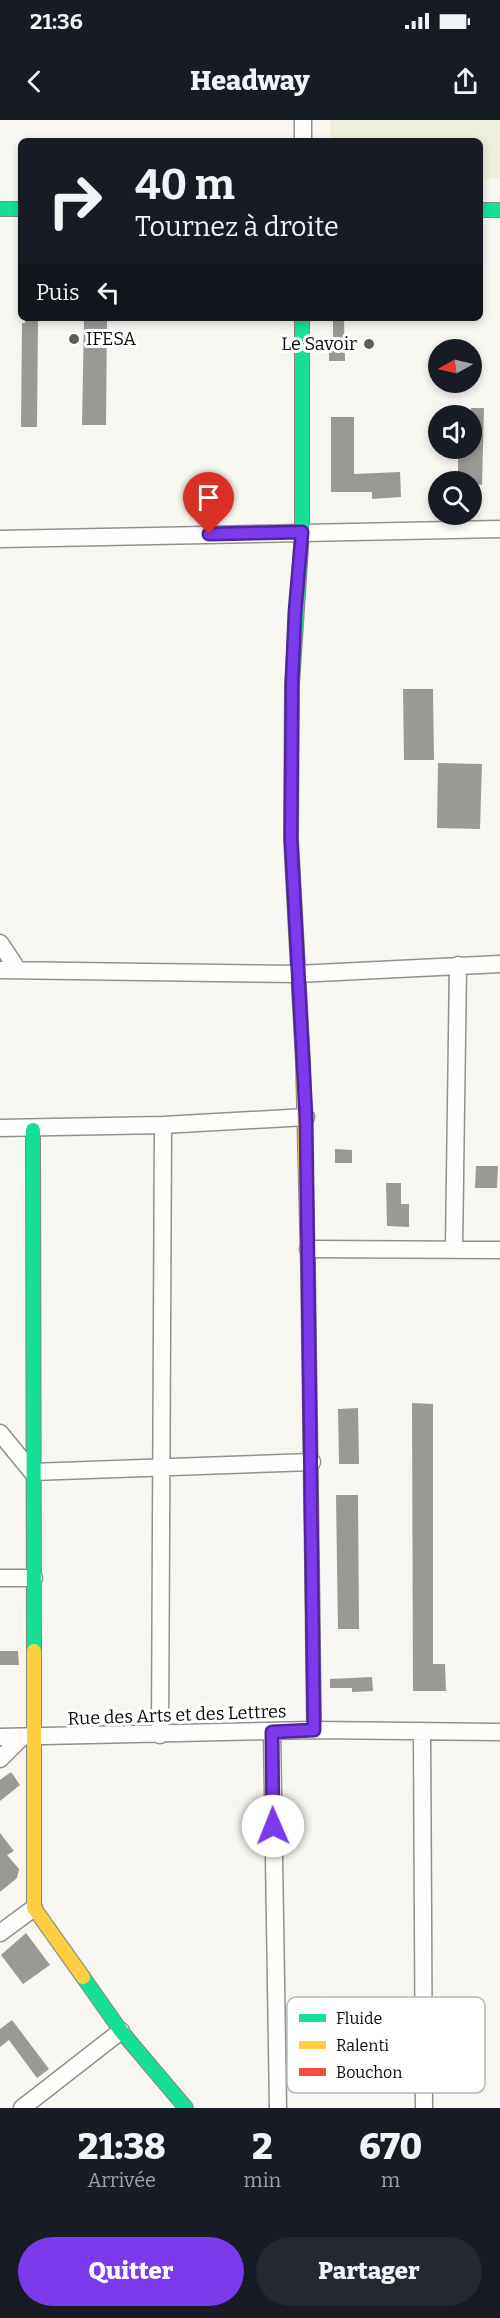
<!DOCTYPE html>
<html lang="fr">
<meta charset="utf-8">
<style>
body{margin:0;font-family:Bitter,serif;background:#242831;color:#f1f3f6;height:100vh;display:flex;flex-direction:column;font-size:22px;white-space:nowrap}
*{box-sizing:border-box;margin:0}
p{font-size:20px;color:#9ea1a6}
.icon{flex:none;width:33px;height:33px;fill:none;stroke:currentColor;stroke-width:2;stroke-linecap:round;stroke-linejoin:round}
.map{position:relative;height:1988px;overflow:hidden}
.panel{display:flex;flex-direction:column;background:#171b24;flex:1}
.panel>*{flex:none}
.banner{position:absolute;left:18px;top:18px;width:465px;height:183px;border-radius:9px;box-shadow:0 3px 9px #0003;background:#171b24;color:#f1f3f6;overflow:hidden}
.needle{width:39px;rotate:262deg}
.fabs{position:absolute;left:428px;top:219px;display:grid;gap:12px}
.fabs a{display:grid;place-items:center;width:54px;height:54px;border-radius:50%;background:#171b24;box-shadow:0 3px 9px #0003;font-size:30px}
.pin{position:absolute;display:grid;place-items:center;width:51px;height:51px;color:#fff;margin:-62px -26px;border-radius:50% 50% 50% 0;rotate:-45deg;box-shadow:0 0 6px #0007}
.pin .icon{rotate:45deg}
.me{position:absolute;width:66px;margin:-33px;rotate:359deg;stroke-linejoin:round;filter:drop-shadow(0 0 4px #0008)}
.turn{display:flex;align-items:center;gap:21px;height:126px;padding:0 18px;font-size:27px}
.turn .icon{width:78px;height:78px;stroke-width:2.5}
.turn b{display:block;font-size:42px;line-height:51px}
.then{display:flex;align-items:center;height:57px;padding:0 18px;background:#0003;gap:12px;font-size:22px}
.eta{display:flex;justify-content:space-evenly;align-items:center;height:102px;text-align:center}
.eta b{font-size:36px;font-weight:800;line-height:42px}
.button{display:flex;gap:12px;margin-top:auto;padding:12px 18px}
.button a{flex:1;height:69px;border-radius:36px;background:#7c3aed;color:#fff;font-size:24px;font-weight:800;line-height:69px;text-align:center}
.button a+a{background:#242831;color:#f1f3f6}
.status{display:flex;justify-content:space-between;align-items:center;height:42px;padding:0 30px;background:#171b24;direction:ltr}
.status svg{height:16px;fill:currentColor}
header{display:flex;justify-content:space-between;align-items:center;height:78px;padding:0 18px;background:#171b24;font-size:27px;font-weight:800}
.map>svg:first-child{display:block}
.pitch{fill:#ecefdc}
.building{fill:#9b9996}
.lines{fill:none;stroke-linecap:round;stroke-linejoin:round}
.street-casing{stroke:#92918e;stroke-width:19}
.fast-casing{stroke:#888785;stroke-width:16}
.slow-casing{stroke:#888785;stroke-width:16}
.jam-casing{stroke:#888785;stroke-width:16}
.street{stroke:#fefefd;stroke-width:16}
.fast{stroke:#16e098;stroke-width:14}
.slow{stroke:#ffcf43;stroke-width:14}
.jam{stroke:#f24e42;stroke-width:14}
.route-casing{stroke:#51269a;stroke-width:15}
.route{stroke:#7c3aed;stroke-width:10}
.poi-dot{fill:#5e5d5b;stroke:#fff;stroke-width:2}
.labels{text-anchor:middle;stroke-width:6;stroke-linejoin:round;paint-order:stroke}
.poi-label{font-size:18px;fill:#0b0b0b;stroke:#fff;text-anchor:start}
.street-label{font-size:18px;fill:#0b0b0b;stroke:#fff}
.key{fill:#fff;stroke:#b6b6b6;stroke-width:1.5}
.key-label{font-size:16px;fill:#0b0b0b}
</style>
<div class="status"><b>21:36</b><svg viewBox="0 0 49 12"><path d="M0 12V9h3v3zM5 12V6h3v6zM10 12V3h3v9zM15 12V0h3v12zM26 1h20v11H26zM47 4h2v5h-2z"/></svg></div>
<header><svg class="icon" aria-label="back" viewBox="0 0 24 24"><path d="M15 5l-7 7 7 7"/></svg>Headway<svg class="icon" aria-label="share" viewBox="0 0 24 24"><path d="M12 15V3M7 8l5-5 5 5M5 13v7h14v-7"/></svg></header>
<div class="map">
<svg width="500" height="1988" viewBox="0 0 500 1988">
<rect width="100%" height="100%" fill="#f8f6f0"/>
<path class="pitch" d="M 330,0 L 500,0 L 500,59 L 480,59 L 480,21 L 330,21 Z"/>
<path class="building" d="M 25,198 L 38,198 L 37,307 L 21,307 L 22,203 L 25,203 Z
M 84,198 L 107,198 L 106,305 L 82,305 Z
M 333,198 L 344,198 L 345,241 L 329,241 L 329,224 L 333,223 Z
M 471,288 L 484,288 L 482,365 L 458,362 L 458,328 L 471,328 Z
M 331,297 L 354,297 L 354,354 L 400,352 L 401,377 L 372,379 L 372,372 L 331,372 Z
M 403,569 L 433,569 L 434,640 L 404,640 Z
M 438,643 L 482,644 L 480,709 L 437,708 Z
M 335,1029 L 352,1030 L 352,1043 L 335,1043 Z
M 476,1046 L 498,1046 L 497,1068 L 475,1068 Z
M 386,1063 L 401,1063 L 401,1084 L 409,1084 L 409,1107 L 387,1106 Z
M 412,1283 L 433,1284 L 433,1544 L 445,1544 L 446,1571 L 413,1571 Z
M 358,1288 L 359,1344 L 339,1344 L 338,1289 Z
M 336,1375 L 358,1375 L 359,1509 L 338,1509 Z
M 0,1531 L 18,1531 L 19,1545 L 0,1545 Z
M 372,1557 L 373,1571 L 352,1572 L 352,1568 L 330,1568 L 330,1559 Z
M 11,1652 L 20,1665 L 0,1681 L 0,1660 Z
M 0,1713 L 14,1731 L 7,1735 L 19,1749 L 17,1758 L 0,1772 Z
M 26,1813 L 50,1845 L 23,1864 L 1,1835 Z
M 12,1900 L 49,1949 L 37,1958 L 9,1920 L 0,1927 L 0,1909 Z"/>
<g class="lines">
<defs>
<path id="street" d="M 303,21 L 303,0
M 0,419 L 500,409
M 0,823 L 18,850
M 0,850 L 297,854 L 500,844
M 0,1008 L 163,1005 L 306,997
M 454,1128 L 458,845
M 308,1129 L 500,1130
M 0,1313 L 32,1352 L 312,1342
M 0,1458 L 34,1458
M 422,1611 L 424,1988
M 272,1612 L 278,1988
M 160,1615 L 163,1005
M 0,1617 L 314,1610 L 500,1612
M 0,1639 L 20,1619
M 0,1813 L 34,1788
M 22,1988 L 121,1911"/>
<path id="fast" d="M 0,89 L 21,89
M 480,90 L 500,90
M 302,198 L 302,412 L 292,564 L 291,719 L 303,942
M 33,1010 L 34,1531
M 312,1444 L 314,1610
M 83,1857 L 121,1911 L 186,1988"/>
<path id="slow" d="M 303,942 L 308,1148
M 34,1531 L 34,1788 L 83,1857"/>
<path id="jam" d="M 308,1148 L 312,1444"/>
</defs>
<use href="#street" class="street-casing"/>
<use href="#fast" class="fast-casing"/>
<use href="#slow" class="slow-casing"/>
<use href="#jam" class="jam-casing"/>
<use href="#street" class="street"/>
<use href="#fast" class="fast"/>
<use href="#slow" class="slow"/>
<use href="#jam" class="jam"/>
</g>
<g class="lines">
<defs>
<path id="route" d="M 209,414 L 302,412 L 295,492 L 292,564 L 291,719 L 306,997 L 314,1610 L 272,1612 L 273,1706"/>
</defs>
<use href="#route" class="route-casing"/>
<use href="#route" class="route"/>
</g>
<g class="poi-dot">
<circle cx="74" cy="219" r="6"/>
<circle cx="369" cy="224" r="6"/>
</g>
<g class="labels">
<g class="poi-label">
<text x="86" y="225">IFESA</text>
<text x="357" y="230" text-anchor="end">Le Savoir</text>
</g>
<g class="street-label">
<text transform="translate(177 1595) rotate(-2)" y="6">Rue des Arts et des Lettres</text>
</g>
</g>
<rect x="287" y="1877" width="198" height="96" rx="9" class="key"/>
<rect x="299" y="1894" width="27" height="8" fill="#16e098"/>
<rect x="299" y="1921" width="27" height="8" fill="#ffcf43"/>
<rect x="299" y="1948" width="27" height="8" fill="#f24e42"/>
<g class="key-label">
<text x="336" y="1904">Fluide</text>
<text x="336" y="1931">Ralenti</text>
<text x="336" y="1958">Bouchon</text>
</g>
</svg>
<div class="fabs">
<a><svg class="needle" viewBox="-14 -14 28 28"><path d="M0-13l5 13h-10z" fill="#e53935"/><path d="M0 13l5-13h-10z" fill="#9ea1a6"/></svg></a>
<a><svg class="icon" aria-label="sound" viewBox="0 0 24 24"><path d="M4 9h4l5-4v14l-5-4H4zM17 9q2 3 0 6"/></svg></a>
<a><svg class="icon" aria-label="search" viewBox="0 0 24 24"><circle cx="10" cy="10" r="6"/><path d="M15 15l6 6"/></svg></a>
</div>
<div class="pin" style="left:209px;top:414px;background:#d93025"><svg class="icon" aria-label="arrive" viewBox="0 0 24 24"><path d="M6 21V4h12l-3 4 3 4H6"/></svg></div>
<svg class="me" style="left:273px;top:1706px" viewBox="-20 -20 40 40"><circle r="19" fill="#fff"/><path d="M0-13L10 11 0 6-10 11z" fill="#7c3aed"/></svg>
<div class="banner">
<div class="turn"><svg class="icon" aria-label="right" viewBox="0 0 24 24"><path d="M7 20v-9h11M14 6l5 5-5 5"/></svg><div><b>40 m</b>Tournez à droite</div></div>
<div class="then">Puis<svg class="icon" aria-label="left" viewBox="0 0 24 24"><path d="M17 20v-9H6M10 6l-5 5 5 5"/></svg></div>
</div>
</div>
<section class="panel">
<div class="eta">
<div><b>21:38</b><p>Arrivée</p></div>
<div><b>2</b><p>min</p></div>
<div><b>670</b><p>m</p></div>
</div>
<div class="button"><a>Quitter</a><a>Partager</a></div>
</section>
